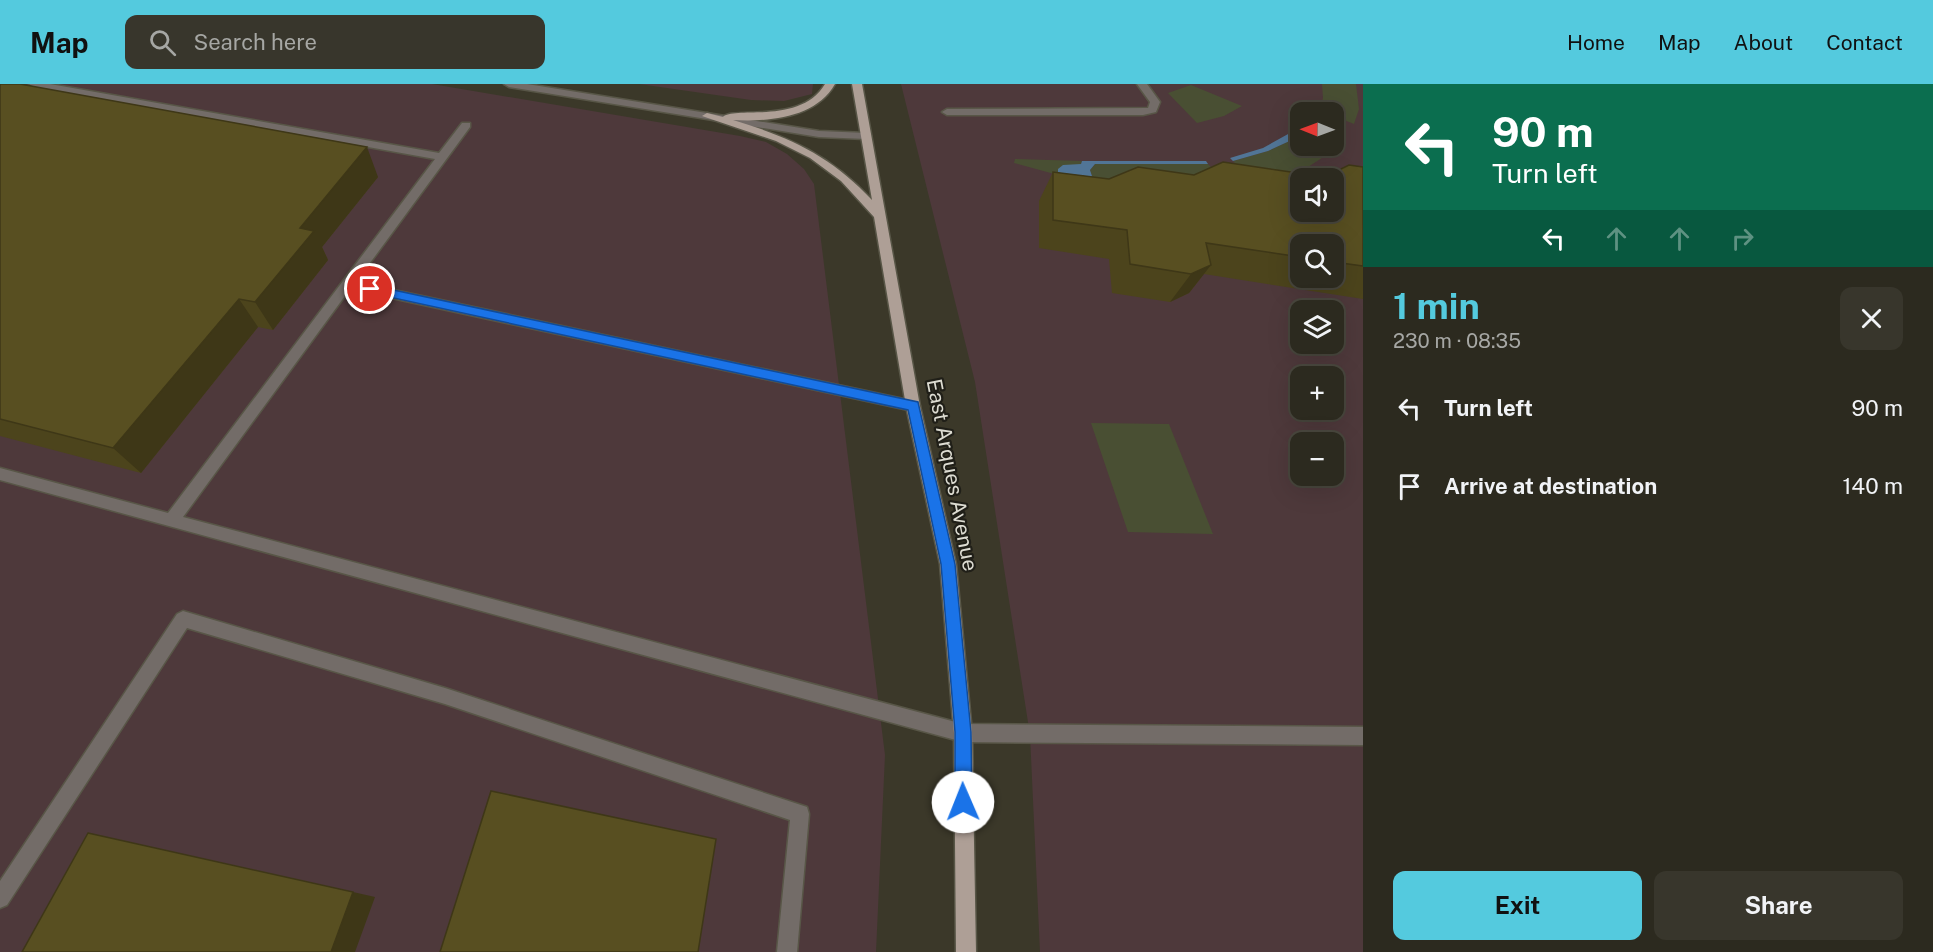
<!DOCTYPE html>
<meta charset="utf-8">
<style>
body{margin:0;font-family:"Public Sans",sans-serif;background:#38362c;color:#f1f3f6;height:100vh;display:flex;flex-direction:column;font-size:22px;white-space:nowrap}
*{box-sizing:border-box;margin:0}
p{font-size:20px;color:#a6a7a4}
.icon{flex:none;width:33px;height:33px;fill:none;stroke:currentColor;stroke-width:2;stroke-linecap:round;stroke-linejoin:round}
.map{position:relative;flex:1;overflow:hidden}
.side{display:flex;flex-direction:column;background:#2c2a1f;width:570px}
.side>*{flex:none}
.guide{background:#0b6e4f;color:#fff;overflow:hidden}
.needle{width:39px;rotate:271deg}
.fabs{position:absolute;left:1290px;top:18px;display:grid;gap:12px}
.fabs a{display:grid;place-items:center;width:54px;height:54px;border-radius:12px;background:#2c2a1f;box-shadow:0 6px 24px #0002,0 0 0 2px #48463d;font-size:30px}
.pin{position:absolute;display:grid;place-items:center;width:51px;height:51px;color:#fff;margin:-26px;border:3px solid #fff;border-radius:50%;box-shadow:0 2px 6px #0007}
.me{position:absolute;width:66px;margin:-33px;rotate:359deg;stroke-linejoin:round;filter:drop-shadow(0 0 4px #0008)}
.turn{display:flex;align-items:center;gap:21px;height:126px;padding:0 30px;font-size:27px}
.turn .icon{width:78px;height:78px;stroke-width:2.5}
.turn b{display:block;font-size:42px;line-height:51px}
.lanes{display:flex;align-items:center;height:57px;padding:0 30px;background:#0003;justify-content:center;gap:30px;direction:ltr}
.lanes .off{opacity:.35}
.round{display:grid;place-items:center;flex:none;width:63px;height:63px;border-radius:12px;background:#38362c}
.summary{display:flex;align-items:center;justify-content:space-between;height:102px;padding:0 30px}
h1{font-size:36px;font-weight:700;line-height:45px;color:#54cade}
.action{display:flex;gap:12px;margin-top:auto;padding:12px 30px}
.action a{flex:1;height:69px;border-radius:12px;background:#54cade;color:#111;font-size:24px;font-weight:700;line-height:69px;text-align:center}
.action a+a{background:#38362c;color:#f1f3f6}
ul{padding:0;list-style:none}
li{display:flex;align-items:center;gap:18px;height:78px;padding:0 30px}
li div{flex:1}
li b{display:block;font-size:22px}
li em{font-style:normal}
header{display:flex;align-items:center;gap:36px;box-sizing:border-box;height:84px;padding:0 30px;background:#54cade;color:#111}
header strong{font-size:28px}
nav{display:flex;gap:33px;margin-inline-start:auto;font-size:21px}
.search{width:420px;height:54px;background:#38362c;display:flex;align-items:center;gap:15px;box-sizing:border-box;padding:0 21px;border-radius:12px;color:#a6a7a4;font-size:22px}
main{display:flex;flex:1;min-height:0}
.map>svg:first-child{display:block}
.commercial{fill:#4e393b;fill-rule:evenodd}
.green{fill:#494f33}
.water{fill:#517596}
.lines{fill:none;stroke-linecap:round;stroke-linejoin:round}
.minor-casing{stroke:#585647;stroke-width:3}
.major-casing{stroke:#585647;stroke-width:3}
.minor{fill:#736c68;fill-rule:evenodd}
.major{fill:#ae9f96;fill-rule:evenodd}
.wall{fill:#4c441c;fill-rule:evenodd}
.shaded-wall{fill:#3e3717}
.building{fill:#584f21;stroke:#3e3717;stroke-width:1.5;fill-rule:evenodd}
.route{fill:#1a73e8;stroke:#114b97;stroke-width:1.5}
.labels{text-anchor:middle;stroke-width:4.5;stroke-linejoin:round;paint-order:stroke}
.street-label{font-size:21px;fill:#dddcd2;stroke:#201f18}
</style>
<header>
<strong>Map</strong>
<div class="search"><svg class="icon" aria-label="search" viewBox="0 0 24 24"><circle cx="10" cy="10" r="6"/><path d="M15 15l6 6"/></svg>Search here</div>
<nav><a>Home</a><a>Map</a><a>About</a><a>Contact</a></nav>
</header>
<main>
<div class="map">
<svg width="1363" height="868" viewBox="0 0 1363 868">
<rect width="100%" height="100%" fill="#3b3829"/>
<path class="commercial" d="M 0,0 L 432,0 L 740,52 L 766,58 L 787,70 L 804,85 L 814,100 L 885,671 L 876,868 L 0,868 Z
M 639,0 L 813,0 L 812,10 L 784,17 L 751,16 Z
M 901,0 L 1363,0 L 1363,868 L 1040,868 L 1030,651 L 975,298 ZM 1300,28 L 1334,28 L 1334,62 L 1300,62 ZM 1300,94 L 1334,94 L 1334,128 L 1300,128 ZM 1300,160 L 1334,160 L 1334,194 L 1300,194 ZM 1300,226 L 1334,226 L 1334,260 L 1300,260 ZM 1300,292 L 1334,292 L 1334,326 L 1300,326 ZM 1300,358 L 1334,358 L 1334,392 L 1300,392 Z"/>
<path class="green" d="M 1322,0 L 1356,0 L 1359,25 L 1354,40 L 1334,32 L 1334,28 L 1320,27 L 1323,14 Z
M 1191,1 L 1242,22 L 1224,32 L 1197,39 L 1168,9 Z
M 1294,55 L 1300,58 L 1300,62 L 1309,62 L 1328,70 L 1308,83 L 1254,99 L 1233,77 L 1268,67 Z
M 1015,75 L 1082,77 L 1081,80 L 1058,91 L 1014,79 Z
M 1095,80 L 1208,80 L 1230,103 L 1094,98 L 1090,86 Z
M 1091,339 L 1169,340 L 1213,450 L 1128,448 Z"/>
<path class="water" d="M 1299,44 L 1300,58 L 1294,55 L 1268,67 L 1233,77 L 1230,74 L 1263,64 Z
M 1082,77 L 1206,77 L 1208,80 L 1095,80 L 1090,86 L 1094,98 L 1058,91 L 1058,85 L 1063,81 L 1081,80 Z"/>
<g class="lines">
<defs>
<path id="minor" d="M 29,0 L 50,0 L 439,69 L 462,39 L 470,39 L 470,43 L 356,198 L 913,317 L 920,322 L 913,327 L 350,205 L 183,433 L 963,640 L 1363,643 L 1363,661 L 963,658 L 0,396 L 0,384 L 168,429 L 435,75 L 34,3 Z
M 504,0 L 527,0 L 819,47 L 866,49 L 871,52 L 866,55 L 819,53 L 509,3 Z
M 1137,0 L 1147,0 L 1160,18 L 1156,28 L 1143,31 L 947,31 L 942,28 L 947,25 L 1148,24 L 1150,18 Z
M 183,527 L 445,604 L 807,723 L 809,730 L 797,868 L 777,868 L 790,736 L 445,620 L 187,544 L 7,821 L 0,824 L 0,797 L 177,530 Z"/>
<path id="major" d="M 825,0 L 835,0 C 816,34 768,38 733,36 C 790,53 831,72 872,116 L 852,0 L 862,0 L 920,322 L 956,480 L 972,649 L 976,868 L 956,868 L 954,649 L 940,480 L 906,322 L 874,133 L 841,97 L 810,74 L 776,57 L 702,32 L 707,29 L 723,33 C 734,22 801,41 825,0 Z"/>
</defs>
<use href="#minor" class="minor-casing"/>
<use href="#major" class="major-casing"/>
<use href="#minor" class="minor"/>
<use href="#major" class="major"/>
</g>
<path class="wall" d="M 0,0 L 378,93 L 322,163 L 328,176 L 273,246 L 258,243 L 141,389 L 0,352 Z
M 1363,83 L 1363,215 L 1204,190 L 1189,209 L 1170,218 L 1112,209 L 1109,175 L 1039,164 L 1039,117 L 1053,88 L 1109,95 L 1194,91 L 1325,93 ZM 1300,160 L 1334,160 L 1334,194 L 1300,194 Z"/>
<path class="shaded-wall" d="M 367,63 L 378,93 L 322,163 L 328,176 L 273,246 L 255,218 L 300,144 Z
M 1211,181 L 1189,209 L 1170,218 L 1191,190 Z
M 239,215 L 258,243 L 141,389 L 113,364 Z
M 353,808 L 375,813 L 355,868 L 331,868 Z"/>
<path class="building" d="M 0,0 L 20,0 L 367,63 L 300,144 L 314,147 L 255,218 L 239,215 L 113,364 L 0,335 Z
M 1223,78 L 1325,93 L 1349,81 L 1363,83 L 1363,182 L 1334,178 L 1334,160 L 1300,160 L 1300,173 L 1206,159 L 1211,181 L 1191,190 L 1130,180 L 1127,146 L 1053,136 L 1053,88 L 1109,95 L 1138,83 L 1194,91 ZM 1300,94 L 1334,94 L 1334,128 L 1300,128 Z
M 491,707 L 716,755 L 698,868 L 440,868 Z
M 88,749 L 353,808 L 331,868 L 22,868 Z"/>
<path class="route" d="M 370,201 L 918,318 L 955,480 L 971,648 L 972,718 L 969,724 L 963,727 L 958,724 L 955,718 L 955,648 L 941,480 L 908,326 L 366,208 L 366,203 Z"/>
<g class="labels">
<g class="street-label">
<text transform="translate(952 391) rotate(79)" y="7">East Arques Avenue</text>
</g>
</g>
</svg>
<div class="fabs">
<a><svg class="needle" viewBox="-14 -14 28 28"><path d="M0-13l5 13h-10z" fill="#e53935"/><path d="M0 13l5-13h-10z" fill="#a6a7a4"/></svg></a>
<a><svg class="icon" aria-label="sound" viewBox="0 0 24 24"><path d="M4 9h4l5-4v14l-5-4H4zM17 9q2 3 0 6"/></svg></a>
<a><svg class="icon" aria-label="search" viewBox="0 0 24 24"><circle cx="10" cy="10" r="6"/><path d="M15 15l6 6"/></svg></a>
<a><svg class="icon" aria-label="layers" viewBox="0 0 24 24"><path d="M12 4l9 5-9 5-9-5zM3 14l9 5 9-5"/></svg></a>
<a>+</a>
<a>−</a>
</div>
<div class="pin" style="left:370px;top:205px;background:#d93025"><svg class="icon" aria-label="arrive" viewBox="0 0 24 24"><path d="M6 21V4h12l-3 4 3 4H6"/></svg></div>
<svg class="me" style="left:963px;top:718px" viewBox="-20 -20 40 40"><circle r="19" fill="#fff"/><path d="M0-13L10 11 0 6-10 11z" fill="#1a73e8"/></svg>
</div>
<section class="side">
<div class="guide">
<div class="turn"><svg class="icon" aria-label="left" viewBox="0 0 24 24"><path d="M17 20v-9H6M10 6l-5 5 5 5"/></svg><div><b>90 m</b>Turn left</div></div>
<div class="lanes"><svg class="icon" aria-label="left" viewBox="0 0 24 24"><path d="M17 20v-9H6M10 6l-5 5 5 5"/></svg><svg class="icon off" aria-label="ahead" viewBox="0 0 24 24"><path d="M12 20V5M6 11l6-6 6 6"/></svg><svg class="icon off" aria-label="ahead" viewBox="0 0 24 24"><path d="M12 20V5M6 11l6-6 6 6"/></svg><svg class="icon off" aria-label="right" viewBox="0 0 24 24"><path d="M7 20v-9h11M14 6l5 5-5 5"/></svg></div>
</div>
<div class="summary"><div><h1>1 min</h1><p>230 m · 08:35</p></div><a class="round"><svg class="icon" aria-label="close" viewBox="0 0 24 24"><path d="M6 6l12 12M18 6L6 18"/></svg></a></div>
<ul>
<li><svg class="icon" aria-label="left" viewBox="0 0 24 24"><path d="M17 20v-9H6M10 6l-5 5 5 5"/></svg><div><b>Turn left</b></div><em>90 m</em></li>
<li><svg class="icon" aria-label="arrive" viewBox="0 0 24 24"><path d="M6 21V4h12l-3 4 3 4H6"/></svg><div><b>Arrive at destination</b></div><em>140 m</em></li>
</ul>
<div class="action"><a>Exit</a><a>Share</a></div>
</section>
</main>
